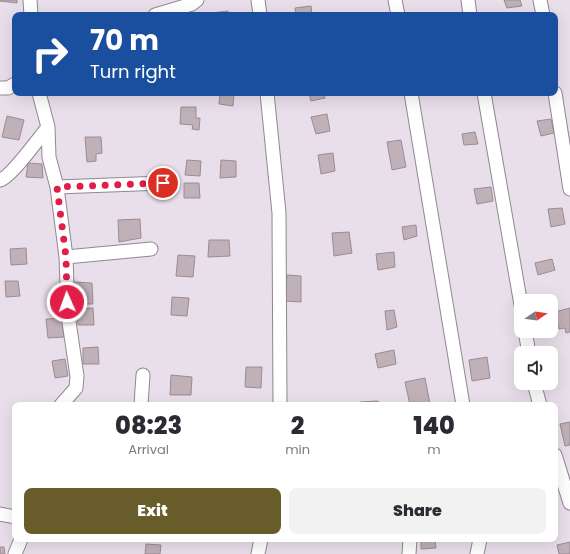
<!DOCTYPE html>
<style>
body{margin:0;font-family:Poppins,sans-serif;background:#f2f2f3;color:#2b2b33;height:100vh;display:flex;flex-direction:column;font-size:15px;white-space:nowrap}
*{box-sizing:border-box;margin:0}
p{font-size:13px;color:#7c7c81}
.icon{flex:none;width:22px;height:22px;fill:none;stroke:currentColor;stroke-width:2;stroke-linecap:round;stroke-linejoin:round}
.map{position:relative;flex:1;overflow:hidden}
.side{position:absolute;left:12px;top:402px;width:546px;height:140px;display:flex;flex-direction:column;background:#fff;border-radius:8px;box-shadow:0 4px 16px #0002}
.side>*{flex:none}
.banner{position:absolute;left:12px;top:12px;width:546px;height:84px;border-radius:8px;box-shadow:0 4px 16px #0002;background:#1a4fa0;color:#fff;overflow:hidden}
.needle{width:26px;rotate:77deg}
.tools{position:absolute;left:514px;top:294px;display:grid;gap:8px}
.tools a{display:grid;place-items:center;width:44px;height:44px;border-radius:8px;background:#fff;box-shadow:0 4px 16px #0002;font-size:20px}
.pin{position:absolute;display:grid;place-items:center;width:34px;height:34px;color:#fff;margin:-17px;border:2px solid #fff;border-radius:50%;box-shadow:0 1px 4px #0007}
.me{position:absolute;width:44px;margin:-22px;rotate:358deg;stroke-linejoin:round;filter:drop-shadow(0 0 3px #0008)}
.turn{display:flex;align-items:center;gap:14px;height:84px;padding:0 12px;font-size:18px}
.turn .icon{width:52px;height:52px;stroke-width:2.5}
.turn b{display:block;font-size:28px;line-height:34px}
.eta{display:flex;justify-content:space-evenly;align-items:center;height:68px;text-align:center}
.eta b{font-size:24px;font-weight:800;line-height:28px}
.cta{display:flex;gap:8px;margin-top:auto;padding:8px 12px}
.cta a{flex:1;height:46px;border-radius:8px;background:#685d2a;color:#fff;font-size:16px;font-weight:800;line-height:46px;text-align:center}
.cta a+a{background:#f2f2f3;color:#2b2b33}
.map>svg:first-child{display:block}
.building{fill:#c0b0b7;stroke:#9b8c93}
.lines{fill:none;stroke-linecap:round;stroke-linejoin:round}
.minor-casing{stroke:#908792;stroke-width:15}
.minor{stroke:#fff;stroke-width:13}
.route{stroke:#e11d48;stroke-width:7;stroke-dasharray:0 12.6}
</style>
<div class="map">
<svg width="570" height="554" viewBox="0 0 570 554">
<rect width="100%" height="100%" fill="#e9dfeb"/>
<path class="building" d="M 0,0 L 17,0 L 17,3 L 0,1 Z
M 504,0 L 520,0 L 522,6 L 507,8 Z
M 311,6 L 312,15 L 296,15 L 295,8 Z
M 228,11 L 228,15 L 211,15 L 211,13 Z
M 220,93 L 234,93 L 233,106 L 219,104 Z
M 309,93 L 324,93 L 325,98 L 311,101 Z
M 181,107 L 196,107 L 196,118 L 200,118 L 199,130 L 192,129 L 193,125 L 180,124 Z
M 327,114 L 330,131 L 316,134 L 311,117 Z
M 7,116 L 24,120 L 19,140 L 2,137 Z
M 551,119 L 554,133 L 541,136 L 537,121 Z
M 475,132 L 478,144 L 464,145 L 462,134 Z
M 85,137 L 101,137 L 102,153 L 96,154 L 96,161 L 87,162 Z
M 401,140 L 406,167 L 392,170 L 387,142 Z
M 333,153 L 335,171 L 321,174 L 318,155 Z
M 187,160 L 201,161 L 200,176 L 185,175 Z
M 221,160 L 236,161 L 236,177 L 220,178 Z
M 28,163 L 42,164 L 43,178 L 26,177 Z
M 184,183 L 199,183 L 200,198 L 184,198 Z
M 491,187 L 493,201 L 477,204 L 474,189 Z
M 562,208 L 565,224 L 551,227 L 548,209 Z
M 140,219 L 141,238 L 119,242 L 118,220 Z
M 416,225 L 417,236 L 404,240 L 402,227 Z
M 349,232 L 352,253 L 334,256 L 332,233 Z
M 209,240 L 229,240 L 230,256 L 208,257 Z
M 26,248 L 27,264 L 11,265 L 10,249 Z
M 394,252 L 395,267 L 378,270 L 376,254 Z
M 178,255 L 195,256 L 193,277 L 176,276 Z
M 552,259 L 555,270 L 538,275 L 535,263 Z
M 287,275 L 301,276 L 301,302 L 285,301 Z
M 5,281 L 18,281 L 20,296 L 6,297 Z
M 73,282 L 92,283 L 93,304 L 73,304 Z
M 172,297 L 189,298 L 187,316 L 171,315 Z
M 93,308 L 94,325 L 78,325 L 77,309 Z
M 570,308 L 570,332 L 566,333 L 565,328 L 559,329 L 555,312 Z
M 394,310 L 397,327 L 387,330 L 385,311 Z
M 62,318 L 64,337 L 48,338 L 46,319 Z
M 98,347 L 99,364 L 83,364 L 83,348 Z
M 394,350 L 396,364 L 378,368 L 375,354 Z
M 487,357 L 490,378 L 472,381 L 469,360 Z
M 65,359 L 68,376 L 55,378 L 52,361 Z
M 246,367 L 262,367 L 261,388 L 245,387 Z
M 171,375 L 192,377 L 191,395 L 170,395 Z
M 425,378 L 430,404 L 410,405 L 405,382 Z
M 378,401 L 379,405 L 360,405 L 360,402 Z
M 13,414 L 15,414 L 15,436 L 14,436 Z
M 570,422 L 570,445 L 565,446 L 560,424 Z
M 421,539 L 435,539 L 436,548 L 421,549 Z
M 570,542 L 570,554 L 559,554 L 557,545 Z
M 146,544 L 161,545 L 160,554 L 145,554 Z
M 0,547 L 4,547 L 5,554 L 0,554 Z"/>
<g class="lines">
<defs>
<path id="minor" d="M 30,0 L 31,15
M 258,0 L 260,15
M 395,0 L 398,15
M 468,0 L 470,15
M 540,0 L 543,15
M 155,15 L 192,4 L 197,0
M 0,88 L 8,88 L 15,84
M 39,93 L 48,127 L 49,157 L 57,187 L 66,257 L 68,315 L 77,376 L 76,388 L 61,405
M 267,93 L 279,213 L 280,405
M 411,93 L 463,405
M 484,93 L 521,305
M 555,93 L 570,189
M 0,180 C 11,177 39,138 48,127
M 57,187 L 163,183
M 66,257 L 151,249
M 525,331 L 529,353
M 534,383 L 540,405
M 141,405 L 143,375
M 555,455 L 570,503
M 0,514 L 15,517
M 15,554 L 21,539
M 258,554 L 261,539
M 409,554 L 410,539
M 477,554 L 480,539"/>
</defs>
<use href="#minor" class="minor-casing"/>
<use href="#minor" class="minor"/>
</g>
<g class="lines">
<path class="route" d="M 67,302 L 66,257 L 57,187 L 163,183"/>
</g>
</svg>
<div class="tools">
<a><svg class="needle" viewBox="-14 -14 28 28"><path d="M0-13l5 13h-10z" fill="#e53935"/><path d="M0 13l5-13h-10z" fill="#7c7c81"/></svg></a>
<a><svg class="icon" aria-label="sound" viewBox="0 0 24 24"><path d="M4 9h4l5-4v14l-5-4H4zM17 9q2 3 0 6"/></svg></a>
</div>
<div class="pin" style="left:163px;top:183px;background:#d93025"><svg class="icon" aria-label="arrive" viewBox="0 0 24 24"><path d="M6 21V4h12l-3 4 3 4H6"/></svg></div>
<svg class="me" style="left:67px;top:302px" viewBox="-20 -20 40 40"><circle r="17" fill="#e11d48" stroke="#fff" stroke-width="3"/><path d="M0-11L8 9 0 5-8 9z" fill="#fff"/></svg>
<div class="banner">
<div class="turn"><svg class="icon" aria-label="right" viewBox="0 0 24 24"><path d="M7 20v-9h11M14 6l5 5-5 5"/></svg><div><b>70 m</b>Turn right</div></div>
</div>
<section class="side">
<div class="eta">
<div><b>08:23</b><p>Arrival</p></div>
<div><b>2</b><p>min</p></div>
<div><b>140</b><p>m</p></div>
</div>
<div class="cta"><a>Exit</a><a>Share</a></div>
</section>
</div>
